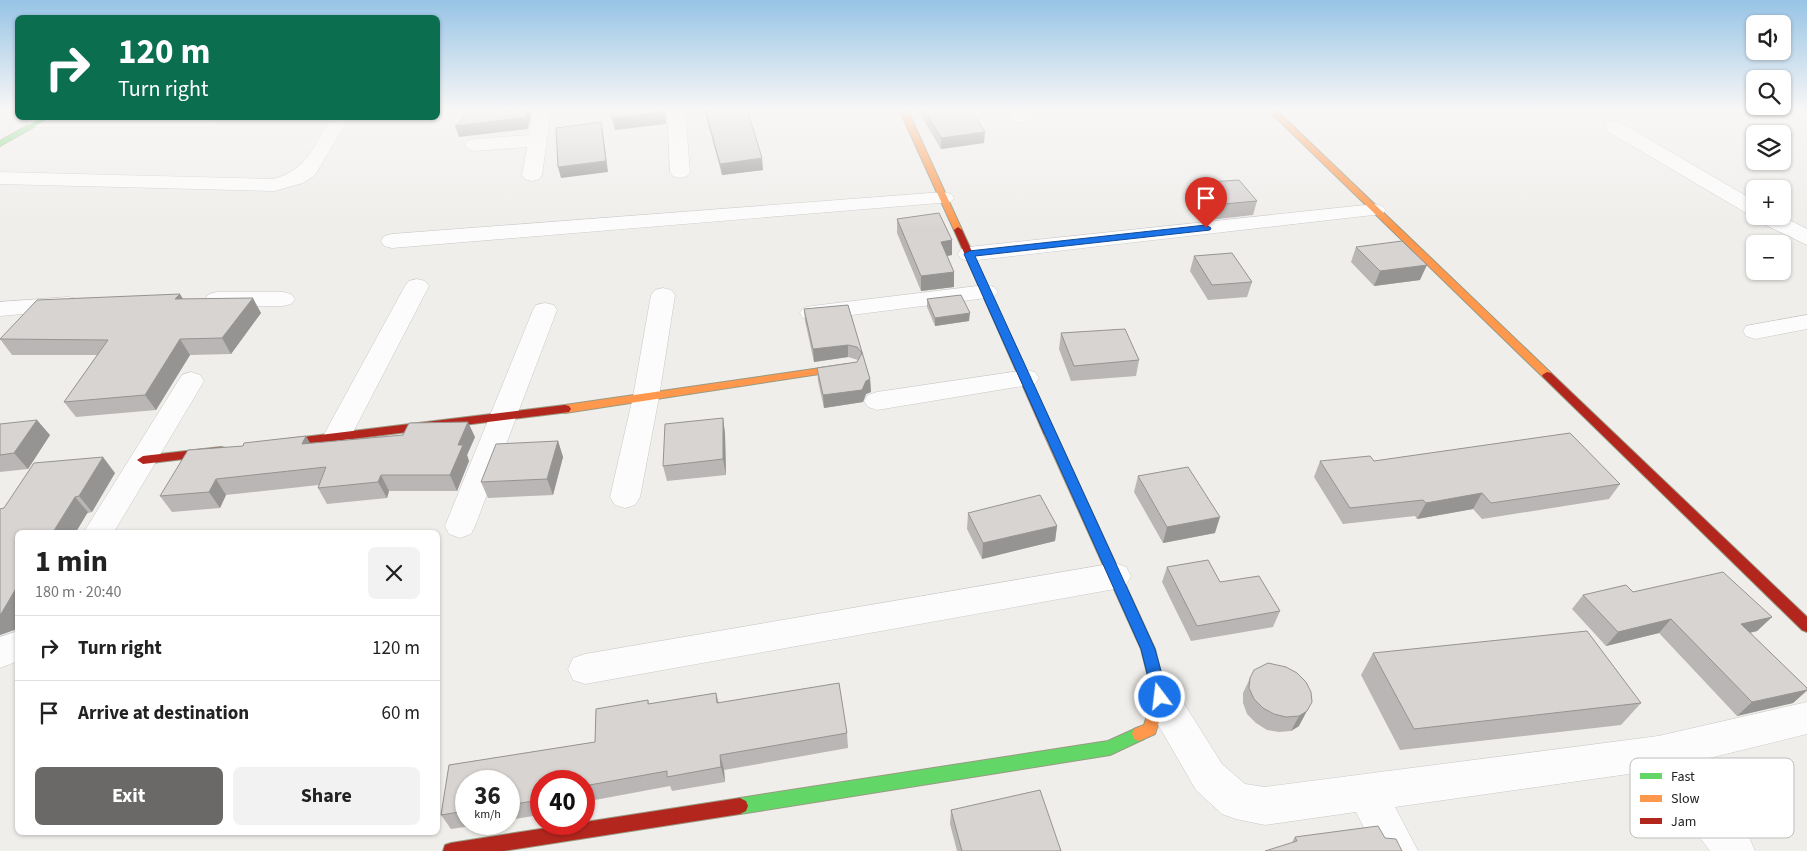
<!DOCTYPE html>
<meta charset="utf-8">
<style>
body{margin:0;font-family:"Source Sans 3",sans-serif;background:#f2f2f2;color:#222;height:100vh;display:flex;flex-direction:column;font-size:19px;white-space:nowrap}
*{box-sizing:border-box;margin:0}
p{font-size:16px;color:#767676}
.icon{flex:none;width:28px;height:28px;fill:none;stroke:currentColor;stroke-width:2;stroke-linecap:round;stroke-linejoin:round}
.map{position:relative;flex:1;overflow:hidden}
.details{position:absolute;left:15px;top:530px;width:425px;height:305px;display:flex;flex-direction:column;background:#fff;border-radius:8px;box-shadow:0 1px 4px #0004}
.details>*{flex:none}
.hud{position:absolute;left:15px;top:15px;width:425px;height:105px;border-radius:8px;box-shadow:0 1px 4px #0004;background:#0b6e4f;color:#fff;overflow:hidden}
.fabs{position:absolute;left:1746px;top:15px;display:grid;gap:10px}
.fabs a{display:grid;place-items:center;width:45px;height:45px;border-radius:8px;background:#fff;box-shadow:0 1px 4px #0004;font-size:25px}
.speed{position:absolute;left:455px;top:770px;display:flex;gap:10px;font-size:25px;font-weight:700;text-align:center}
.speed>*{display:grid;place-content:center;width:65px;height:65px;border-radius:50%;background:#fff;box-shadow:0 1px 4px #0004;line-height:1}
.speed small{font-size:12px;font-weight:400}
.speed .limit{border:8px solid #d22;background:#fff;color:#111}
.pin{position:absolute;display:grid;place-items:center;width:42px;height:42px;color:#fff;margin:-51px -21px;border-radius:50% 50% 50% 0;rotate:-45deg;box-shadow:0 0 5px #0007}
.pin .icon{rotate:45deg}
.me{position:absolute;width:55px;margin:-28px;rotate:345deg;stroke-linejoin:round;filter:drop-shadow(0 0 4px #0008)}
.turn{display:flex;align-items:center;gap:18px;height:105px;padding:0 20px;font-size:22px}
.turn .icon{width:65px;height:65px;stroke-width:2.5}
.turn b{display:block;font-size:35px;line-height:42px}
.round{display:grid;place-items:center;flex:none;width:52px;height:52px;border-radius:8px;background:#f2f2f2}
.summary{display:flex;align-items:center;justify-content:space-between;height:85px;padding:0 20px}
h1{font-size:30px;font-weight:700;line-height:38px}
.button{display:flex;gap:10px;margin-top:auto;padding:10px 20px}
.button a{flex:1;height:58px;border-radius:8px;background:#6a6968;color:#fff;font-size:20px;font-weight:700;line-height:58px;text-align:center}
.button a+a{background:#f2f2f2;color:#222}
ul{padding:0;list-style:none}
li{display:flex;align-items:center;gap:15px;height:65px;padding:0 20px;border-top:1px solid #e0e0e0}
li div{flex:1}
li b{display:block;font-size:19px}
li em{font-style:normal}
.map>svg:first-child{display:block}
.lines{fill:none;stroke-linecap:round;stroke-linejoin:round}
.street-casing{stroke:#c9c8c7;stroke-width:1}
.fast-casing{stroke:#999a82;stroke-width:2}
.slow-casing{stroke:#999a82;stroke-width:2}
.jam-casing{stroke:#999a82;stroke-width:2}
.street{fill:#fdfcfc;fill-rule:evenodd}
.fast{fill:#63d668;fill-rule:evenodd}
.slow{fill:#ff974d;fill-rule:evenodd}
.jam{fill:#b3261e;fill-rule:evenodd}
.wall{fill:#b9b6b5}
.shaded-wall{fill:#969493}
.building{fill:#d7d4d2;stroke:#969493}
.route{fill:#1a73e8;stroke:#114b97}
.key{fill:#fff;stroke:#bdbdbd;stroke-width:1}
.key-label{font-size:14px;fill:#222}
</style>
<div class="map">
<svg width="1807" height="851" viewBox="0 0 1807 851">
<rect width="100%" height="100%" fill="#f0eeeb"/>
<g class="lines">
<defs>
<path id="street" d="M 533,109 L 551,109 L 542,175 L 539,179 L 532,181 L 525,179 L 522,175 L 527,147 L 475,151 L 468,149 L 465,145 L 468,141 L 475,139 L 529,135 Z
M 667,109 L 685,109 L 690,172 L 687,176 L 680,178 L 673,176 L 670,172 Z
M 1020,109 L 1042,109 L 1025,122 L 1011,122 L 1009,118 Z
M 36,118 L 217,118 L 219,121 L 217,125 L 210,127 L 29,127 L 27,123 L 29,119 Z
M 331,118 L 349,118 L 315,175 L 303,183 L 274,191 L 0,184 L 0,172 L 273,179 C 308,170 313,146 331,118 Z
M 1614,121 L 1621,123 L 1755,201 L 1755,216 L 1782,216 L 1807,229 L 1807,245 L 1757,221 L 1754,216 L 1748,214 L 1607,131 L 1605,127 L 1607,123 Z
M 944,192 L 951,194 L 954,198 L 951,202 L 392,248 L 384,246 L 381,241 L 384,236 L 392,234 Z
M 1375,204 L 1382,206 L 1386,210 L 1382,214 L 969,261 L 961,259 L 958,254 L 961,249 L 969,247 Z
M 417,279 L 425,281 L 429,286 L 350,438 L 346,445 L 336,448 L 326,445 L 322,438 L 405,286 L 409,281 Z
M 986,285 L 994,287 L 998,292 L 994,297 L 812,320 L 803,318 L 800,313 L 803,308 L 812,306 Z
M 663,288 L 671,290 L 675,295 L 659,397 L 640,497 L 635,505 L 625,508 L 615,505 L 610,497 L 633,397 L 651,295 L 655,290 Z
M 217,292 L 283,292 L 291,294 L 295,299 L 291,304 L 283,306 L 217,306 L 209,304 L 205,299 L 209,294 Z
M 69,297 L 77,299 L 81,304 L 77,309 L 0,316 L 0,302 Z
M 545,303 L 554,305 L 557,310 L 475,526 L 471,534 L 460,538 L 449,534 L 445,526 L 533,310 L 536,305 Z
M 1807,315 L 1807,329 L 1755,339 L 1746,336 L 1743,331 L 1746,326 Z
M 1026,370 L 1035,372 L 1039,378 L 1035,384 L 877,410 L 868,407 L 864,401 L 868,395 L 877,392 Z
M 191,372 L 200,375 L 204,381 L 114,532 L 84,532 L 182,375 Z
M 1115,563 L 1126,567 L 1131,576 L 1126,585 L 1115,589 L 585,684 L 573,680 L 568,669 L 573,658 L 585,654 Z
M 18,631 L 18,661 L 0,668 L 0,637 Z
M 1160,681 L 1173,686 L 1222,764 L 1245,784 L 1265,787 L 1658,736 L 1807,702 L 1807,734 L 1689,763 L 1749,837 L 1755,851 L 1710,851 L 1650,771 L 1395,807 L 1418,851 L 1376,851 L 1356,812 L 1265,825 L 1236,819 L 1222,814 L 1196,790 L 1142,697 L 1147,686 Z"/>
<path id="fast" d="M 41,118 L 50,118 L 0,146 L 0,141 Z
M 1139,727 L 1144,729 L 1146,734 L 1144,739 L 1110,755 L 740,814 L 734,811 L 732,806 L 734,801 L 740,798 L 1108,741 Z"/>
<path id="slow" d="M 899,109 L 907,109 L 962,230 L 961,232 L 958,233 L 954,230 Z
M 1267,109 L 1275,109 L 1551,373 L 1552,375 L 1551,377 L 1543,377 Z
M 848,364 L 852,365 L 853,367 L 852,369 L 565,413 L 559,409 L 565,405 Z
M 1050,430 L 1056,434 L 1155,649 L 1167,697 L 1155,734 L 1139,741 L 1134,739 L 1132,734 L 1134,729 L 1144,725 L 1153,697 L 1141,649 L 1044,434 Z"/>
<path id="jam" d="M 958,227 L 962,230 L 1056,434 L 1054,437 L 1050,438 L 1044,434 L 954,230 Z
M 1547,372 L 1551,373 L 1807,617 L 1807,632 L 1802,630 L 1543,377 L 1542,375 Z
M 565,405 L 569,406 L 571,409 L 569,412 L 271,449 L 265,445 L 271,441 Z
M 221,447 L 225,448 L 227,451 L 225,454 L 143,464 L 137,460 L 143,456 Z
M 740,798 L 746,801 L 748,806 L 746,811 L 740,814 L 503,851 L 443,851 L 445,845 L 451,843 Z"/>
</defs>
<use href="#street" class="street-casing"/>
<use href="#fast" class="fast-casing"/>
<use href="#slow" class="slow-casing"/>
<use href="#jam" class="jam-casing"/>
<use href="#street" class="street"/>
<use href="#fast" class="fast"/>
<use href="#slow" class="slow"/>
<use href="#jam" class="jam"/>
</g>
<path class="wall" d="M 704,109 L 747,109 L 763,170 L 722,175 Z
M 917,109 L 970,109 L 984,143 L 941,149 Z
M 1196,183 L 1257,201 L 1253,215 L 1209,220 L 1192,198 Z
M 897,219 L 952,255 L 947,256 L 954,287 L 921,291 L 897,233 Z
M 1356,247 L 1420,280 L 1374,286 L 1351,262 Z
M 1194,256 L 1252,282 L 1247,297 L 1208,300 L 1190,271 Z
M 183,299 L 261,313 L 231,354 L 190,355 L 156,410 L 76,417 L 64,402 L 97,355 L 12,355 L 0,339 Z
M 927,299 L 969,321 L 935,326 L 927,307 Z
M 848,305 L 870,379 L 871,392 L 866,394 L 863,402 L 824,408 L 818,381 L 817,368 L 857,362 L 858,360 L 848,357 L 814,362 L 805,321 L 804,309 Z
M 1061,333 L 1139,360 L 1136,376 L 1071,381 L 1059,349 Z
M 723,418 L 725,434 L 726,475 L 667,481 L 663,466 Z
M 0,424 L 50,435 L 28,469 L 0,472 Z
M 475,437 L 467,455 L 469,461 L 457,491 L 389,491 L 387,498 L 327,504 L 318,488 L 319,485 L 226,495 L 220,508 L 172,512 L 160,496 L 310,443 Z
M 558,441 L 563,457 L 553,495 L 488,498 L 481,482 Z
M 1320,461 L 1374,461 L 1620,484 L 1609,499 L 1482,519 L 1473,509 L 1417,519 L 1415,516 L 1343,524 L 1314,477 Z
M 115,473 L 92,512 L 18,532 L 17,629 L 0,635 L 0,509 Z
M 1138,476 L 1215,533 L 1163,543 L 1134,492 Z
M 968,513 L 1057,526 L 1055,541 L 982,559 L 967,529 Z
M 1167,567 L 1220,582 L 1280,611 L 1273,627 L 1191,641 L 1162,582 Z
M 1633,592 L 1772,617 L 1757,631 L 1750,633 L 1807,688 L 1807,691 L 1793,703 L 1737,716 L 1659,633 L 1606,646 L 1572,609 L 1583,595 Z
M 1373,653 L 1641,703 L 1621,725 L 1400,750 L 1361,675 Z
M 1297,673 L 1299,726 L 1291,731 L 1279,732 L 1267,730 L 1256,723 L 1247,714 L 1243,703 L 1243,693 L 1250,678 Z
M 839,683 L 847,733 L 848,748 L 724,770 L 725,782 L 672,791 L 670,786 L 584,802 L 584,781 L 541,781 L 541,819 L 539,815 L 509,820 L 509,781 L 466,781 L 466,824 L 485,824 L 451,829 L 441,815 L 449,765 L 595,742 L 596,709 L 648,700 L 649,704 L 716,693 L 719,703 Z
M 951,810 L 1061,851 L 957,851 L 950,824 Z
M 1295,837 L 1385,838 L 1292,842 Z"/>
<path class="shaded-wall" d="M 527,109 L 532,109 L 528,129 L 459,137 L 455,126 Z
M 665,109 L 666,124 L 615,130 L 612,118 Z
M 601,122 L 603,133 L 608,172 L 561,178 L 558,167 Z
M 985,132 L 984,143 L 941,149 L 941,138 Z
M 762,158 L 763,170 L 722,175 L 720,164 Z
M 952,240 L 952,255 L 940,257 L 941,242 Z
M 1427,265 L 1420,280 L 1374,286 L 1380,271 Z
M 954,272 L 954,287 L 921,291 L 921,276 Z
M 180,294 L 189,309 L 175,299 Z
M 253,298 L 261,313 L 231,354 L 222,338 Z
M 970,313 L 969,321 L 935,326 L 935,318 Z
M 180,339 L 190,355 L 156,410 L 145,395 Z
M 848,345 L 848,357 L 814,362 L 813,349 Z
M 870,379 L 871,392 L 866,394 L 863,402 L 824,408 L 823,395 Z
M 723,418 L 725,434 L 726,475 L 723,459 Z
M 37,420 L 50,435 L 28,469 L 14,453 Z
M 468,422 L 475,437 L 467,455 L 469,461 L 457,491 L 450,475 L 458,445 Z
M 306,436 L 315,451 L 302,444 Z
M 558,441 L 563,457 L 553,495 L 547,479 Z
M 103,457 L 115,473 L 92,512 L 79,496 Z
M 381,475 L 389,491 L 387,498 L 378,482 Z
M 216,479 L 226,495 L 220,508 L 209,492 Z
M 1482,493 L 1473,509 L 1417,519 L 1426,503 Z
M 75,497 L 88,512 L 76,532 L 53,532 Z
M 1220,517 L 1215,533 L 1163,543 L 1167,527 Z
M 1057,526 L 1055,541 L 982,559 L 983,543 Z
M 18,585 L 18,628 L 17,629 L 0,635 L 0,614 Z
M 1772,617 L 1757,631 L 1727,638 L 1741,624 Z
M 1671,619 L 1659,633 L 1606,646 L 1618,632 Z
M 1807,690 L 1793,703 L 1737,716 L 1752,702 Z
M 1307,711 L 1299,726 L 1291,731 L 1299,716 Z
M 720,755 L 724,770 L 725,782 L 721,767 Z"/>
<path class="building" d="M 474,109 L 527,109 L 525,117 L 455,126 Z
M 611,109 L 664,109 L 664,112 L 612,118 Z
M 705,109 L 747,109 L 762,158 L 720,164 Z
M 924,109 L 970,109 L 985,132 L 941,138 Z
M 601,122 L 606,161 L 558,167 L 556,128 Z
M 1239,180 L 1257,201 L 1212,205 L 1196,183 Z
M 939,213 L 952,240 L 941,242 L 954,272 L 921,276 L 897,219 Z
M 1402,241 L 1427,265 L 1380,271 L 1356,247 Z
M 1232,253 L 1252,282 L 1212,285 L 1194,256 Z
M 180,294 L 175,299 L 253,298 L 222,338 L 180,339 L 145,395 L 64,402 L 108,340 L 0,339 L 37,300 Z
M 961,295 L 970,313 L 935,318 L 927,299 Z
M 848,305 L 870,379 L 866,381 L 862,390 L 823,395 L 817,368 L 857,362 L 862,353 L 857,347 L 848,345 L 813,349 L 804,309 Z
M 1125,329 L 1139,360 L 1074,366 L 1061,333 Z
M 723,418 L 723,459 L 663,466 L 665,424 Z
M 37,420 L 14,453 L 0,455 L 0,424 Z
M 468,422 L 458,445 L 463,445 L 450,475 L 381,475 L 378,482 L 318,488 L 326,467 L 216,479 L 209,492 L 160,496 L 188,450 L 243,446 L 244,443 L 306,436 L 302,444 L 403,435 L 409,423 Z
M 1570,433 L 1620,484 L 1491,503 L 1482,493 L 1426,503 L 1423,500 L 1350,508 L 1320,461 L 1370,456 L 1374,461 Z
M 558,441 L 547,479 L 481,482 L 496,444 Z
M 103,457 L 79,496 L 75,497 L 53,532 L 18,532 L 18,585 L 1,614 L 0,614 L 0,509 L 4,508 L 34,463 Z
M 1188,467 L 1220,517 L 1167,527 L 1138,476 Z
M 1040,495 L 1057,526 L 983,543 L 968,513 Z
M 1208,560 L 1220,582 L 1259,576 L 1280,611 L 1197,626 L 1167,567 Z
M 1723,572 L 1772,617 L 1741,624 L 1807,688 L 1807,690 L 1752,702 L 1671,619 L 1618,632 L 1583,595 L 1626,585 L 1633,592 Z
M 1587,631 L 1641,703 L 1414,729 L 1373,653 Z
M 1268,663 L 1286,667 L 1297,673 L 1306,682 L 1311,692 L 1312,702 L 1307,711 L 1299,716 L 1286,717 L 1274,714 L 1263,708 L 1254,699 L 1249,688 L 1250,678 L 1254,670 Z
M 839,683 L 847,733 L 720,755 L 721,767 L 667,777 L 667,771 L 584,786 L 584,781 L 541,781 L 541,808 L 535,808 L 533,801 L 509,805 L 509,781 L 466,781 L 466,811 L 441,815 L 449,765 L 595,742 L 596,709 L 648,700 L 648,704 L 716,693 L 717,703 Z
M 1040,790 L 1061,851 L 962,851 L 951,810 Z
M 1378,826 L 1385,838 L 1396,839 L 1402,851 L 1265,851 L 1297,841 L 1295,837 Z"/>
<linearGradient id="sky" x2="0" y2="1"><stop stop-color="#97c4e6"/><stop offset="0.48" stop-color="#f8f7f6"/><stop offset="1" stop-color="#f8f7f6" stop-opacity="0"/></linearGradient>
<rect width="1807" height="228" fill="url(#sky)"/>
<path class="route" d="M 1206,225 L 1211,228 L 1210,230 L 975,256 L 1155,649 L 1168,697 L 1165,701 L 1160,703 L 1155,701 L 1153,697 L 1141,649 L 964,254 L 969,251 Z"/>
<rect x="1630" y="758" width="164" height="80" rx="8" class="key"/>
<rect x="1640" y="773" width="22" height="6" fill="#63d668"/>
<rect x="1640" y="795" width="22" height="7" fill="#ff974d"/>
<rect x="1640" y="818" width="22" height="6" fill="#b3261e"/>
<g class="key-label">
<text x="1671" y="781">Fast</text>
<text x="1671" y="803">Slow</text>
<text x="1671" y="826">Jam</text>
</g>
</svg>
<div class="fabs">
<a><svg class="icon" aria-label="sound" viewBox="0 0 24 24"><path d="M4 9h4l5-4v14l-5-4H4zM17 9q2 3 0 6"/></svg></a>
<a><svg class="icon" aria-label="search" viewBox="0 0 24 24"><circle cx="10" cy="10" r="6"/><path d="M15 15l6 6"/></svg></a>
<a><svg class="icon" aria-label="layers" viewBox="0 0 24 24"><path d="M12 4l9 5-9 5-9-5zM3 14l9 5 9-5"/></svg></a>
<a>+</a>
<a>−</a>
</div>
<div class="speed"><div>36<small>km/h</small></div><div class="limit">40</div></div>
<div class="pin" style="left:1206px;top:228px;background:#d93025"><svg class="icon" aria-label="arrive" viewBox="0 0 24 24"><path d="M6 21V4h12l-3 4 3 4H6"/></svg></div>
<svg class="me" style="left:1160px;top:697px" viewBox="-20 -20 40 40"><circle r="17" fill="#1a73e8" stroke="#fff" stroke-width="3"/><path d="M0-11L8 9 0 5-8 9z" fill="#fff"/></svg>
<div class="hud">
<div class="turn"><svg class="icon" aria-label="right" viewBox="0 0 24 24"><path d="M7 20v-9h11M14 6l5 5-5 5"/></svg><div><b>120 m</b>Turn right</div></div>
</div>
<section class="details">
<div class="summary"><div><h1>1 min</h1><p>180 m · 20:40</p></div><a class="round"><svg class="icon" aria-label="close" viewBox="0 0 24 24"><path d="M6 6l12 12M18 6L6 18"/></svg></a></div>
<ul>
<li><svg class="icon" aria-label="right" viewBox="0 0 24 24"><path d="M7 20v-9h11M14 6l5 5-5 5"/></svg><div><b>Turn right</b></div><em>120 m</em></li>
<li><svg class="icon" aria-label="arrive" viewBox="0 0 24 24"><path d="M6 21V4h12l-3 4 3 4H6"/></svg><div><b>Arrive at destination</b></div><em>60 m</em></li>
</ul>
<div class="button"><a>Exit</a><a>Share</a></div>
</section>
</div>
